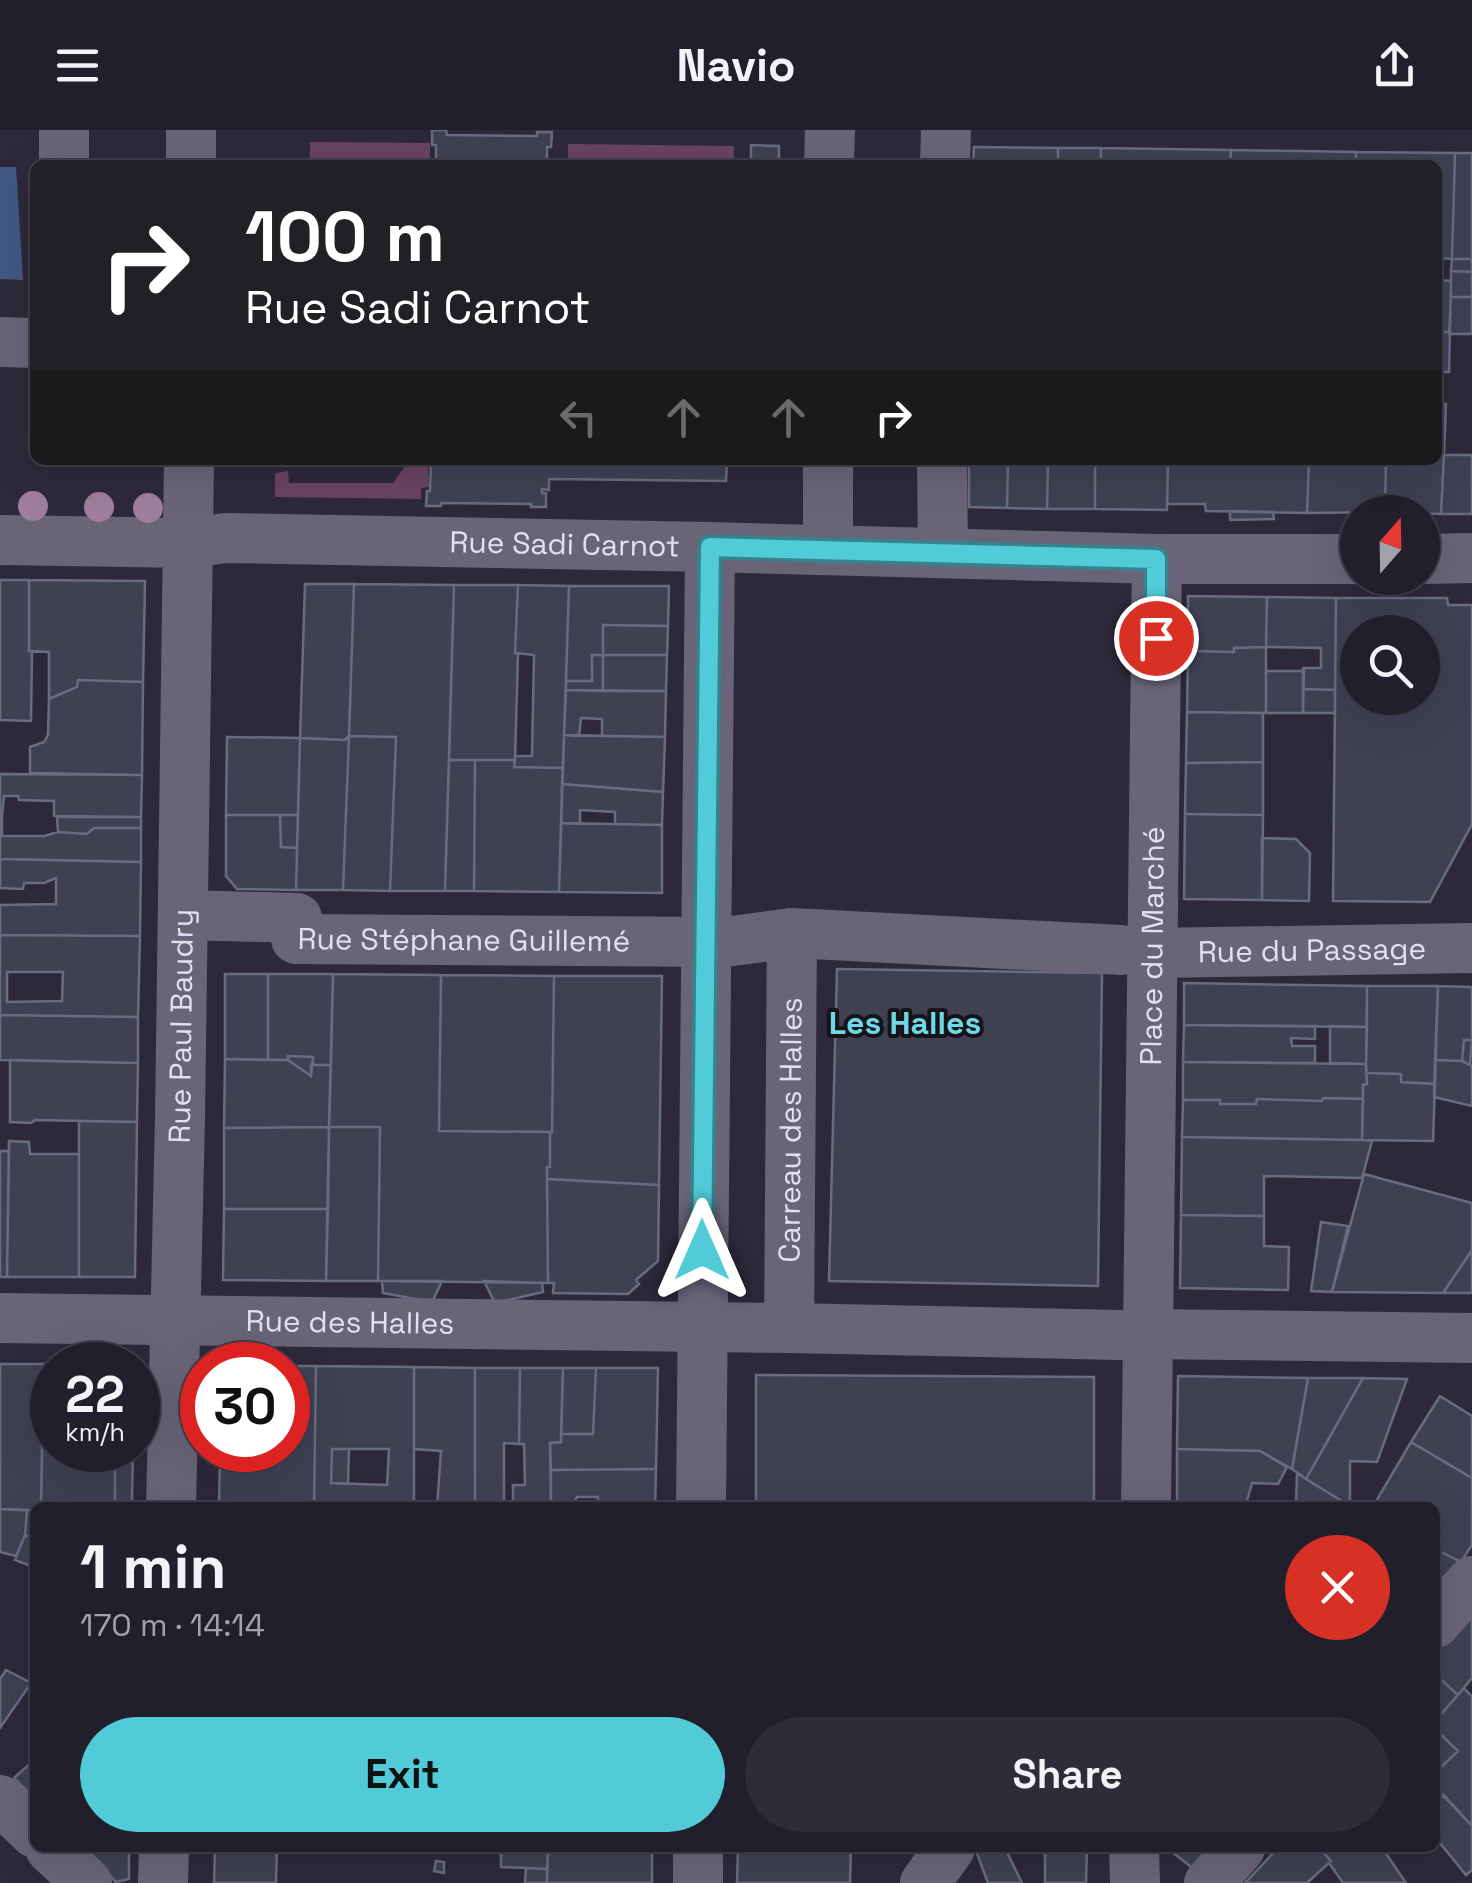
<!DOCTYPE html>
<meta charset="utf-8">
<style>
body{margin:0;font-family:"Space Grotesk",sans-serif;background:#2e2c38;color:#f1f3f6;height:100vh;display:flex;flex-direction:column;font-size:38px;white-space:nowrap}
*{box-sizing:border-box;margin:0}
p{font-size:32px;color:#a2a2a9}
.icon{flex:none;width:55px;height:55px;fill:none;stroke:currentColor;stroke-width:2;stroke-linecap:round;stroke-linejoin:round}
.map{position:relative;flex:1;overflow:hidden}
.panel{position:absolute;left:30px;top:1372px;width:1410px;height:350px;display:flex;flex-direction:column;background:#221f2c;border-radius:15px;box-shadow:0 10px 40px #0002,0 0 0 2px #3f3d48}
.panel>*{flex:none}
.guide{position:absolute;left:30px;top:30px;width:1412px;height:305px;border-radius:15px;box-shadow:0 10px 40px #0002,0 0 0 2px #3f3d48;background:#202124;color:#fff;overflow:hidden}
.needle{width:65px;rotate:20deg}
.tools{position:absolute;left:1340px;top:365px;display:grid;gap:20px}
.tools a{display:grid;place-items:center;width:100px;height:100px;border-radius:50%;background:#221f2c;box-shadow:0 10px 40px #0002,0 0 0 2px #3f3d48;font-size:50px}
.speed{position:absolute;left:30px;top:1212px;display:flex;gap:20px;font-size:50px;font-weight:700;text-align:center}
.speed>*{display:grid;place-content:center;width:130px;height:130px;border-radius:50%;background:#221f2c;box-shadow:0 10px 40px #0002,0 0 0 2px #3f3d48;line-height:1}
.speed small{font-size:25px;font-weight:400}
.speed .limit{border:15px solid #d22;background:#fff;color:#111}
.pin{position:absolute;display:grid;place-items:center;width:85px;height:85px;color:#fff;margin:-42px;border:5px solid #fff;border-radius:50%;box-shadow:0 2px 10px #0007}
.me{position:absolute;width:110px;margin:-55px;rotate:0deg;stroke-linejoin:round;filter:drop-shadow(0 0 8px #0008)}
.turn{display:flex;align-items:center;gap:35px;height:210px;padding:0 50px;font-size:45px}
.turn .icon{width:130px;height:130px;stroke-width:2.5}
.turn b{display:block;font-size:70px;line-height:85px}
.lanes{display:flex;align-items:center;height:95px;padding:0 50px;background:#0003;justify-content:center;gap:50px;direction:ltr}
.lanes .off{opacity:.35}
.round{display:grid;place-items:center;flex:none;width:105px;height:105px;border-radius:52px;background:#2e2c38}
.overview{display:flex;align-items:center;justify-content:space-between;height:170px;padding:0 50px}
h1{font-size:60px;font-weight:700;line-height:75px}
.button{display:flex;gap:20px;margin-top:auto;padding:20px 50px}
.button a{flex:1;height:115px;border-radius:60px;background:#52cbd9;color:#111;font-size:40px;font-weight:700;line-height:115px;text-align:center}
.button a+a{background:#2e2c38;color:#f1f3f6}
header{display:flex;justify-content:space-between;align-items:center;height:130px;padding:0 50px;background:#221f2c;font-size:45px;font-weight:700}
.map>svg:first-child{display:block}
.green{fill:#694461}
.water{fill:#405983}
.building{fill:#3f4153;stroke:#696c80;stroke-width:2.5;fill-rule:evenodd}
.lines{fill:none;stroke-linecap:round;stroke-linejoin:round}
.minor{stroke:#696477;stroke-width:50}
.tree{fill:#9f7d9c}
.route-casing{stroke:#35848d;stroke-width:25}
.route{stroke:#52cbd9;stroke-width:18}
.labels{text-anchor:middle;stroke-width:8;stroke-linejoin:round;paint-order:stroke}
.street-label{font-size:30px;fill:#e3e0eb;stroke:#16131b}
.neighbourhood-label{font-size:32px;font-weight:bold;fill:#6ed9e5;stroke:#16131b}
</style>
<header><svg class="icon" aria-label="menu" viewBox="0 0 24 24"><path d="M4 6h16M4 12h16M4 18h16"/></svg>Navio<svg class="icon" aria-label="share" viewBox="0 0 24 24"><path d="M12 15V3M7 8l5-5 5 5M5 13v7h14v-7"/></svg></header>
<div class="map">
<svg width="1472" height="1753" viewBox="0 0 1472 1753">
<rect width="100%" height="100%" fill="#2e293a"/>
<path class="green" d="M 310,12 L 430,13 L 430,35 L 310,35 Z
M 568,14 L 734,16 L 734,35 L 568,35 Z
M 406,335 L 428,336 L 429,357 L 421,358 L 421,369 L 275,367 L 275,343 L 288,341 L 289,353 L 393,353 Z"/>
<path class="water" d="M 0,37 L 16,37 L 23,150 L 0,149 Z"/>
<path class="building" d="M 432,0 L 446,0 L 447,5 L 537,6 L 537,2 L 552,2 L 551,17 L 547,17 L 547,35 L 436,35 L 436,15 L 432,15 Z
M 751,15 L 779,16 L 779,35 L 751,35 Z
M 974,17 L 1058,18 L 1058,35 L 973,35 Z
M 1058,18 L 1101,18 L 1101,35 L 1058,35 Z
M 1101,18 L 1231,20 L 1230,35 L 1101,35 Z
M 1231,20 L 1356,22 L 1356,35 L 1230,35 Z
M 1356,22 L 1455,23 L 1452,129 L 1438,128 L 1438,35 L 1356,35 Z
M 1455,23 L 1472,23 L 1472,129 L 1452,129 Z
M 1452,129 L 1472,129 L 1472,142 L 1451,141 Z
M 1451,141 L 1472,142 L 1472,167 L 1451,167 Z
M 1438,150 L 1451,151 L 1450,202 L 1438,202 Z
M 1451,167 L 1472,167 L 1472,204 L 1449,204 Z
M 1438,202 L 1450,202 L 1449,242 L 1438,242 Z
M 1438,274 L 1446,274 L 1445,301 L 1438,301 Z
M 1438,301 L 1445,301 L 1441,384 L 1385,382 L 1386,330 L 1438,330 Z
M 1444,325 L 1472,325 L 1472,384 L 1441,384 Z
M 431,330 L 727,330 L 726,351 L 549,349 L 549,360 L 542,359 L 542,363 L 546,363 L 546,377 L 531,377 L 531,374 L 441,373 L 441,376 L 426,376 L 427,361 L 430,361 Z
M 969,330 L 1008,330 L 1007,378 L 969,377 Z
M 1008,330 L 1048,330 L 1047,379 L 1007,378 Z
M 1048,330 L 1095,330 L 1095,379 L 1047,379 Z
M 1095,330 L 1168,330 L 1167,380 L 1095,379 Z
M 1168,330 L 1309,330 L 1307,383 L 1206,381 L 1205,374 L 1167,374 Z
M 1309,330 L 1386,330 L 1385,382 L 1307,383 Z
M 1230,381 L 1273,382 L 1274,389 L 1230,390 Z
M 0,450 L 29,450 L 29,521 L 32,521 L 31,591 L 0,590 Z
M 29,450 L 145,451 L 143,552 L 78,550 L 77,557 L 49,569 L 49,522 L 29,521 Z
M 305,454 L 354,454 L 349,606 L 345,610 L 300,608 Z
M 354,454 L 454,455 L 445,761 L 390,761 L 396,607 L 349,606 Z
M 454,455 L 518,455 L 515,523 L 518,524 L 515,630 L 449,630 Z
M 518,455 L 569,456 L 563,638 L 514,637 L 515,626 L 532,626 L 534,525 L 515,523 Z
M 569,456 L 669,456 L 668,496 L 603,495 L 603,525 L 592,525 L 592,551 L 566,551 Z
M 1188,466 L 1267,467 L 1266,517 L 1234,518 L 1234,522 L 1188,521 Z
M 1267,467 L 1336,468 L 1335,560 L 1303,559 L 1303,538 L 1321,538 L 1321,518 L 1266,517 Z
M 1336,468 L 1447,468 L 1448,475 L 1472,475 L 1472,694 L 1430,772 L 1333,771 ZM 1358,502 L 1422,502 L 1422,568 L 1358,568 Z
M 603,495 L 668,496 L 667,525 L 603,525 Z
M 1266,517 L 1266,583 L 1187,582 L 1188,521 L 1234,522 L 1234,518 Z
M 592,525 L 603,525 L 603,561 L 566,560 L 566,551 L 592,551 Z
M 603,525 L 667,525 L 666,561 L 603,561 Z
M 1266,541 L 1304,541 L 1303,583 L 1266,583 Z
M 78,550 L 143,552 L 142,645 L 30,643 L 30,617 L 44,612 L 48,605 L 49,569 L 77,557 Z
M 1303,559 L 1335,560 L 1335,583 L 1303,583 Z
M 566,560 L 666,561 L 665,607 L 602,606 L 602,589 L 581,588 L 579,606 L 564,605 Z
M 1187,582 L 1263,583 L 1263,632 L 1186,633 Z
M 564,605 L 665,607 L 663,662 L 562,654 Z
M 349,606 L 343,760 L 296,760 L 300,608 L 345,610 Z
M 349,606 L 396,607 L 390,761 L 343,760 Z
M 227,607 L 300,608 L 298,685 L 226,685 Z
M 449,630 L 475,630 L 474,761 L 445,761 Z
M 475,630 L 515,630 L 514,637 L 563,638 L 559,762 L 474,761 Z
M 1263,632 L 1263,685 L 1185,684 L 1186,633 Z
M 0,644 L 142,645 L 141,687 L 54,686 L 54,671 L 19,670 L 18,666 L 4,666 L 2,686 L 0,686 Z
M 562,654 L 663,662 L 662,695 L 615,694 L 615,682 L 580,680 L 580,694 L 561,693 Z
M 1185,684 L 1263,685 L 1262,770 L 1184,769 Z
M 226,685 L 280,685 L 281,717 L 297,718 L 296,760 L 237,759 L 226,746 Z
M 280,685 L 298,685 L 297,718 L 281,717 Z
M 0,686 L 2,686 L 2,706 L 44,706 L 58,702 L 87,704 L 94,698 L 141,698 L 141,732 L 0,729 Z
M 57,687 L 141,687 L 141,698 L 94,698 L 87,704 L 58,702 Z
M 561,693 L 662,695 L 662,763 L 559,762 Z
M 1262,708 L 1296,709 L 1310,723 L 1309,771 L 1262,770 Z
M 0,729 L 141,732 L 140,806 L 0,805 L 0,775 L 56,774 L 56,748 L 44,753 L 24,753 L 23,759 L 0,758 Z
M 0,805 L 140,806 L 138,887 L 0,885 ZM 7,842 L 63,842 L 62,871 L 7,872 Z
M 837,839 L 1102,843 L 1098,1156 L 829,1151 Z
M 225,844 L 268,844 L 268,930 L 225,929 Z
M 268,844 L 333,844 L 331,935 L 313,935 L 313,927 L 288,926 L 288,930 L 268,930 Z
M 333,844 L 441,845 L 439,1001 L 550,1002 L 550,1037 L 547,1037 L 547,1049 L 548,1153 L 378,1151 L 380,997 L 329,997 Z
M 441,845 L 554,846 L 552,1002 L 439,1001 Z
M 554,846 L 662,846 L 659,1055 L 547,1049 L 547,1037 L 550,1037 L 550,1002 L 552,1002 Z
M 1184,853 L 1367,856 L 1367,897 L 1184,895 Z
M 1367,856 L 1438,856 L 1435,954 L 1401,952 L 1401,944 L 1366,943 Z
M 1438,856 L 1472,857 L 1472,910 L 1464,910 L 1462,931 L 1435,930 Z
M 0,885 L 138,887 L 138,933 L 0,930 Z
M 1184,895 L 1315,896 L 1315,909 L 1291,908 L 1292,916 L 1315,916 L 1315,933 L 1183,932 Z
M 1330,896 L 1367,897 L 1366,934 L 1330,933 Z
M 1464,910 L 1472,910 L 1470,935 L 1462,931 Z
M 288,926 L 313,927 L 311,946 L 288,930 Z
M 225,929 L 288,930 L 311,946 L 311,935 L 331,935 L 329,997 L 224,998 Z
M 10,930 L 138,933 L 137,992 L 35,990 L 31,993 L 10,992 Z
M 1435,930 L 1462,931 L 1472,936 L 1472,976 L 1434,967 Z
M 1183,932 L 1366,934 L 1367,954 L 1363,955 L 1363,969 L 1323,968 L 1322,971 L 1257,969 L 1256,974 L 1220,974 L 1220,970 L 1183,970 Z
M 1366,943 L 1401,944 L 1401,952 L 1435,954 L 1433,1011 L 1362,1010 L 1363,955 L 1367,954 Z
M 1323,968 L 1363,969 L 1362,1010 L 1182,1007 L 1183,970 L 1220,970 L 1220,974 L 1256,974 L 1257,969 L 1322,971 Z
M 79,991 L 137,992 L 135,1147 L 79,1147 Z
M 329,997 L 328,1079 L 224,1079 L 224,998 Z
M 329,997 L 380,997 L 378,1151 L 326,1151 Z
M 1182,1007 L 1362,1010 L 1372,1011 L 1362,1048 L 1264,1046 L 1264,1086 L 1181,1085 Z
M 9,1011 L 29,1012 L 30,1024 L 79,1024 L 79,1147 L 7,1147 Z
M 0,1021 L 9,1021 L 7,1147 L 0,1147 Z
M 1364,1044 L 1472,1073 L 1472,1120 L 1443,1163 L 1332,1162 Z
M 547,1049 L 659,1055 L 658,1131 L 636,1150 L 639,1154 L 628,1164 L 553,1163 L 554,1153 L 548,1153 Z
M 224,1079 L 328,1079 L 326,1151 L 223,1150 Z
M 1181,1085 L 1264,1086 L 1264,1116 L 1289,1117 L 1288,1160 L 1180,1158 Z
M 1321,1092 L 1348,1096 L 1332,1162 L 1311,1161 Z
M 1472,1120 L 1472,1163 L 1443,1163 Z
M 382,1151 L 442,1151 L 432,1172 L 383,1163 Z
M 484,1151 L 542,1153 L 543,1162 L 495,1173 Z
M 0,1234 L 44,1234 L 41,1378 L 35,1378 L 35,1381 L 0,1379 Z
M 44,1234 L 111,1235 L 52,1235 L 52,1312 L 42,1312 Z
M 288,1236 L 316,1236 L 314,1378 L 219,1378 L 220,1320 L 288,1320 Z
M 316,1236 L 414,1237 L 414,1378 L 314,1378 ZM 332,1319 L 389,1319 L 387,1355 L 331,1353 Z
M 414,1237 L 475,1238 L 475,1378 L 437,1378 L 441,1321 L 414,1319 Z
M 475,1238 L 520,1238 L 519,1314 L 504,1313 L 504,1378 L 475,1378 Z
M 520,1238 L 563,1238 L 561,1312 L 550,1313 L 551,1378 L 513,1378 L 513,1355 L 525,1355 L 524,1314 L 519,1314 Z
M 563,1238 L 596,1238 L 593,1304 L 561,1304 Z
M 596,1238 L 658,1238 L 656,1339 L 551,1340 L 550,1313 L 561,1312 L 561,1304 L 593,1304 Z
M 756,1245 L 1094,1247 L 1094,1378 L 756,1378 Z
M 1178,1246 L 1308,1248 L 1292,1339 L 1260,1321 L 1177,1319 Z
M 1308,1248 L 1363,1248 L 1306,1349 L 1292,1339 Z
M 1363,1248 L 1407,1249 L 1377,1332 L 1350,1331 L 1350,1376 L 1306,1349 Z
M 1440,1266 L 1472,1286 L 1472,1348 L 1411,1312 Z
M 42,1312 L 52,1312 L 52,1320 L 115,1322 L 115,1378 L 41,1378 Z
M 1411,1312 L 1472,1348 L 1472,1415 L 1461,1432 L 1435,1419 L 1435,1378 L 1372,1378 Z
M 332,1319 L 349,1319 L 348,1354 L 331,1353 Z
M 1177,1319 L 1260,1321 L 1287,1337 L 1278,1354 L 1252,1353 L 1245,1378 L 1177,1378 Z
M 133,1321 L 132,1373 L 122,1374 L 122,1378 L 115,1378 L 115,1322 Z
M 656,1339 L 655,1378 L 605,1378 L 598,1375 L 598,1367 L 577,1367 L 571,1378 L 551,1378 L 551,1340 Z
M 1297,1343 L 1306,1349 L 1350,1376 L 1296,1374 Z
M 0,1379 L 27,1380 L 25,1405 L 16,1426 L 0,1422 Z
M 27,1380 L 35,1381 L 35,1409 L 25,1405 Z
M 25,1405 L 35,1409 L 35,1420 L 28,1435 L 15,1430 Z
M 1435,1419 L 1461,1432 L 1435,1467 Z
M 1472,1469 L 1472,1548 L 1458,1565 L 1435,1544 L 1435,1516 Z
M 6,1540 L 31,1553 L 0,1598 L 0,1549 Z
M 1435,1544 L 1458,1565 L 1435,1591 Z
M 1464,1558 L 1472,1567 L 1472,1696 L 1435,1657 L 1435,1643 L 1458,1621 L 1435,1599 L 1435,1591 Z
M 1435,1599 L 1458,1621 L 1435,1643 Z
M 35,1629 L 35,1669 L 14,1648 Z
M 1444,1665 L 1472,1696 L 1472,1740 L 1466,1745 L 1435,1707 L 1435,1674 Z
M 83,1718 L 129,1718 L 129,1749 L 116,1752 Z
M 215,1718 L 277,1718 L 276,1753 L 214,1753 Z
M 501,1718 L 548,1718 L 547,1739 L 501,1737 Z
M 548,1718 L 652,1718 L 652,1753 L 547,1753 Z
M 738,1718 L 851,1718 L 850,1753 L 737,1753 Z
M 975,1718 L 1005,1718 L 1022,1753 L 988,1753 Z
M 1045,1718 L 1087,1718 L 1086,1753 L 1045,1753 Z
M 1167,1718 L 1222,1718 L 1199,1743 Z
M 1278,1718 L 1319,1718 L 1331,1731 L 1307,1753 L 1245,1753 Z
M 1319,1718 L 1374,1718 L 1378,1721 L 1383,1719 L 1406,1753 L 1343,1753 L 1329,1733 L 1331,1731 Z
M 436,1731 L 444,1732 L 444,1743 L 434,1741 Z
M 526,1738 L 547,1739 L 547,1753 L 525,1753 Z"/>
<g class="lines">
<g class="minor">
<path d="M 64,35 L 64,0"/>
<path d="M 191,35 L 191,0"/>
<path d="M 829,35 L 830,0"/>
<path d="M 945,35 L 946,0"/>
<path d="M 0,212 L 35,213"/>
<path d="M 942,330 L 943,423"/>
<path id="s1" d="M 0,410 L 189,413 L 226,408 L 710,417 L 1157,429 L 1358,429"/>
<path d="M 828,420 L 828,330"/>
<path d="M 1422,429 L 1472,428"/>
<path id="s2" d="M 184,785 L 297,788 L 296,809 L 725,812 L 792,803 L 1121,820"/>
<path id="s3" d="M 1152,823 L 1472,818"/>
<path id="s4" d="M 0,1188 L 789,1198 L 1120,1205"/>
<path id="s5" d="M 789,1198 L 792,803"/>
<path d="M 1147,1204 L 1472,1208"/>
<path id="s6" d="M 171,1378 L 180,988 L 189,330"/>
<path d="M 701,1378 L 710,417"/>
<path id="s7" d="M 1146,1378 L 1157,429"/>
<path d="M 1435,1493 L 1472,1451"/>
<path d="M 0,1670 L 35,1703"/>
<path d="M 50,1718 L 87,1753"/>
<path d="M 1134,1718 L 1135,1753"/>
<path d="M 163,1753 L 164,1718"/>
<path d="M 698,1753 L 698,1718"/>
<path d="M 925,1753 L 950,1718"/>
<path d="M 1209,1753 L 1240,1718"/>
</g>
</g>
<g class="tree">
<circle cx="33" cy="376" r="15"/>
<circle cx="99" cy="377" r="15"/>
<circle cx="148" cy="378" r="15"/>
</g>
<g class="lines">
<defs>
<path id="route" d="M 702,1120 L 710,417 L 1156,429 L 1156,508"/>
</defs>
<use href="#route" class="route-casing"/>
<use href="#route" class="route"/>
</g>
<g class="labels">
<g class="street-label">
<text dy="10" stroke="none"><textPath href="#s1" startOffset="565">Rue Sadi Carnot</textPath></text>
<text dy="10" stroke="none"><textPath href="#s2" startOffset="302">Rue Stéphane Guillemé</textPath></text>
<text dy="10" stroke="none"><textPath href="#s7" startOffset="562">Place du Marché</textPath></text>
<text dy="10" stroke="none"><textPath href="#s3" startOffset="160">Rue du Passage</textPath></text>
<text dy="10" stroke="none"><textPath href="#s6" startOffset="482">Rue Paul Baudry</textPath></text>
<text dy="10" stroke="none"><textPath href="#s5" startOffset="198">Carreau des Halles</textPath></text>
<text dy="10" stroke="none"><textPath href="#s4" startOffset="350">Rue des Halles</textPath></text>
</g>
<g class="neighbourhood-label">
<text x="905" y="904">Les Halles</text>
</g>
</g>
</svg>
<div class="tools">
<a><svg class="needle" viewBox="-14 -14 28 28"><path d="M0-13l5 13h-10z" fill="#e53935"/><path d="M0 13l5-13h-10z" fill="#a2a2a9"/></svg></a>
<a><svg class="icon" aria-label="search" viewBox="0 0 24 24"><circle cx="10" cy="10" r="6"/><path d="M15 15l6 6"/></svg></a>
</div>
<div class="speed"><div>22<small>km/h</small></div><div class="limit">30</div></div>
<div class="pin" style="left:1156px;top:508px;background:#d93025"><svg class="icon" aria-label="arrive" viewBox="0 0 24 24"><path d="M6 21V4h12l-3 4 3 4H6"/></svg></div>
<svg class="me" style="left:702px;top:1120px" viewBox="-20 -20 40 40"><path d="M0-17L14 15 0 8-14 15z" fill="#52cbd9" stroke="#fff" stroke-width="4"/></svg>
<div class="guide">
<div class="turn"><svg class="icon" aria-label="right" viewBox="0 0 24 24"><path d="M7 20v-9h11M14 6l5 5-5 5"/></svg><div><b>100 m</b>Rue Sadi Carnot</div></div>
<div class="lanes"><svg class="icon off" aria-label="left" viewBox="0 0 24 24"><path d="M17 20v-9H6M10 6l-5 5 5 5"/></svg><svg class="icon off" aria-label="ahead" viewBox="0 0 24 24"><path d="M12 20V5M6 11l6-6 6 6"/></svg><svg class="icon off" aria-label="ahead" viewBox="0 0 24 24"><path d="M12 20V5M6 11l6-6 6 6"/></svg><svg class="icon" aria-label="right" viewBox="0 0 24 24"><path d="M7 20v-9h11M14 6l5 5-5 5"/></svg></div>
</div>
<section class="panel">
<div class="overview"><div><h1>1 min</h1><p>170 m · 14:14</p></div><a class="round" style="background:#d93025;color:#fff"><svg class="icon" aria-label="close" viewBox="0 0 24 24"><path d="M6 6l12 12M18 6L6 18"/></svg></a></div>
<div class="button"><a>Exit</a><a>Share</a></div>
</section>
</div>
